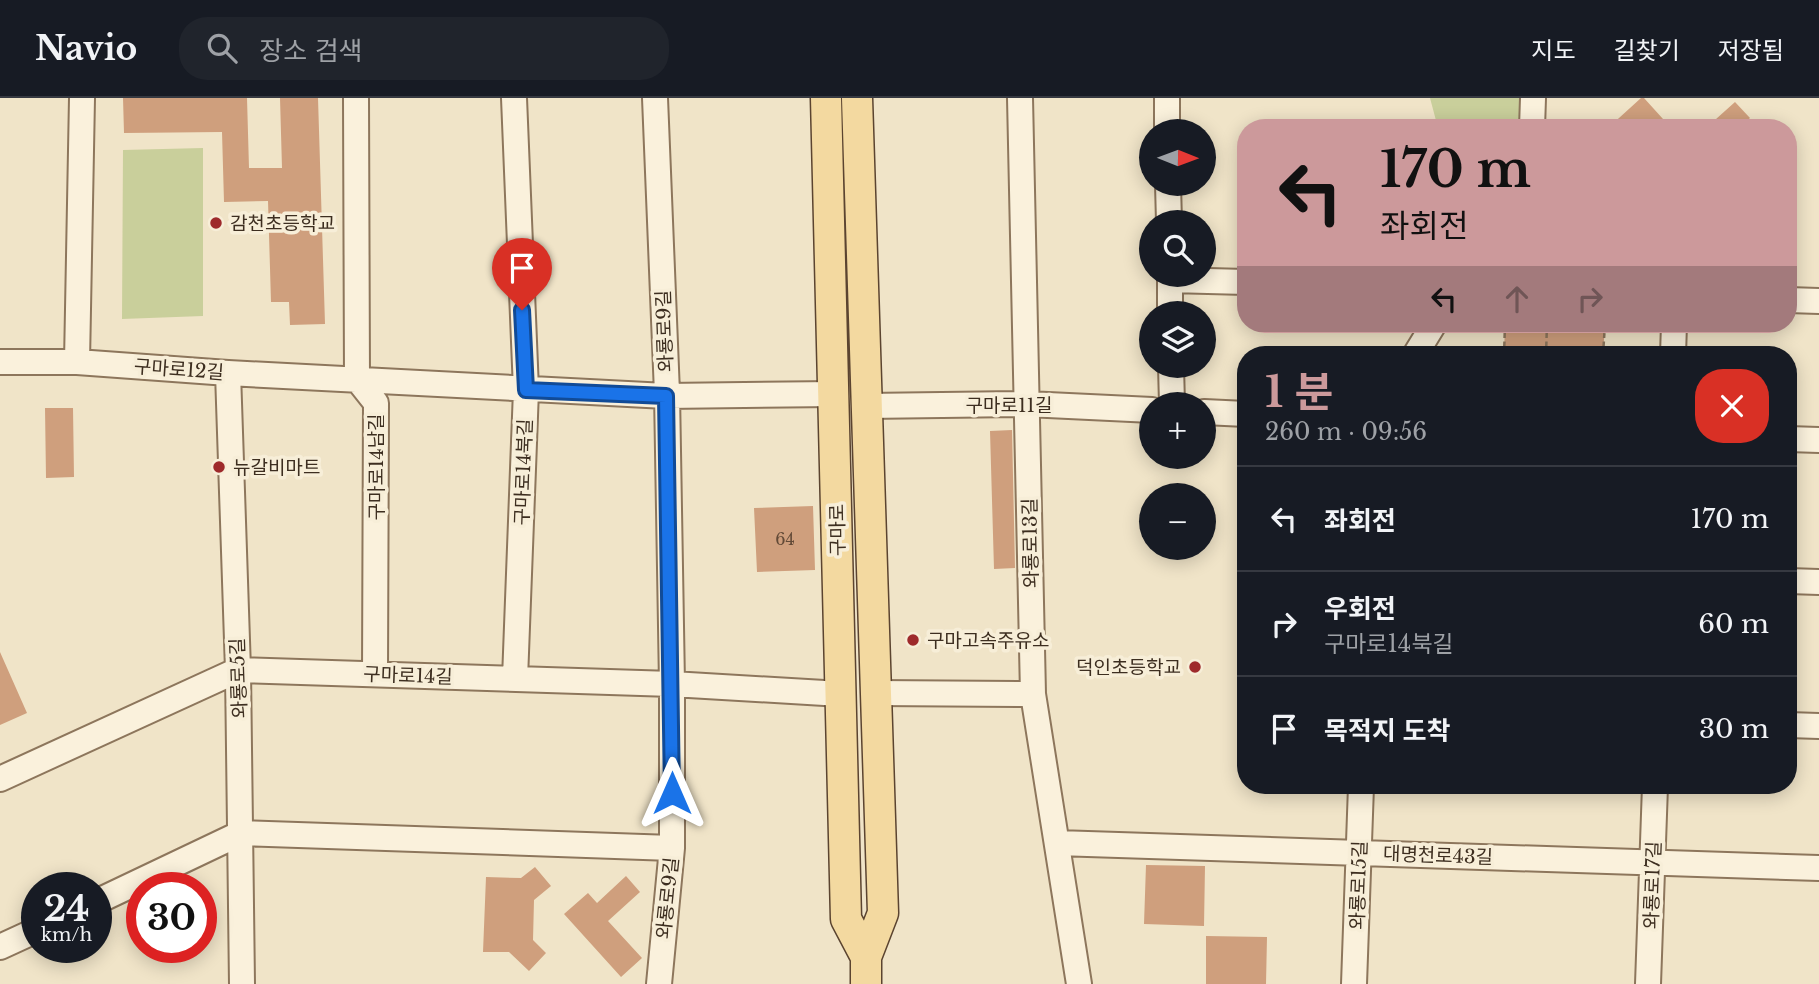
<!DOCTYPE html>
<html lang="ko">
<meta charset="utf-8">
<style>
body{margin:0;font-family:"Libre Baskerville","Noto Sans KR",serif;background:#20242c;color:#f1f3f6;height:100vh;display:flex;flex-direction:column;font-size:26px;white-space:nowrap}
*{box-sizing:border-box;margin:0}
p{font-size:23px;color:#9ea1a6}
.icon{flex:none;width:38px;height:38px;fill:none;stroke:currentColor;stroke-width:2;stroke-linecap:round;stroke-linejoin:round}
.map{position:relative;flex:1;overflow:hidden}
.panel{position:absolute;left:1237px;top:248px;width:560px;height:448px;display:flex;flex-direction:column;background:#171b24;border-radius:28px;box-shadow:0 4px 18px #0003}
.panel>*{flex:none}
.guide{position:absolute;left:1237px;top:21px;width:560px;height:214px;border-radius:28px;box-shadow:0 4px 18px #0003;background:#cc999b;color:#111;overflow:hidden}
.needle{width:46px;rotate:91deg}
.controls{position:absolute;left:1139px;top:21px;display:grid;gap:14px}
.controls a{display:grid;place-items:center;width:77px;height:77px;border-radius:50%;background:#171b24;box-shadow:0 4px 18px #0003;font-size:35px}
.speed{position:absolute;left:21px;top:774px;display:flex;gap:14px;font-size:35px;font-weight:700;text-align:center}
.speed>*{display:grid;place-content:center;width:91px;height:91px;border-radius:50%;background:#171b24;box-shadow:0 4px 18px #0003;line-height:1}
.speed small{font-size:18px;font-weight:400}
.speed .limit{border:10px solid #d22;background:#fff;color:#111}
.pin{position:absolute;display:grid;place-items:center;width:60px;height:60px;color:#fff;margin:-72px -30px;border-radius:50% 50% 50% 0;rotate:-45deg;box-shadow:0 0 7px #0007}
.pin .icon{rotate:45deg}
.me{position:absolute;width:77px;margin:-38px;rotate:0deg;stroke-linejoin:round;filter:drop-shadow(0 0 5px #0008)}
.turn{display:flex;align-items:center;gap:24px;height:147px;padding:0 28px;font-size:32px}
.turn .icon{width:91px;height:91px;stroke-width:2.5}
.turn b{display:block;font-size:49px;line-height:60px}
.lanes{display:flex;align-items:center;height:66px;padding:0 28px;background:#0003;justify-content:center;gap:35px;direction:ltr}
.lanes .off{opacity:.35}
.round{display:grid;place-items:center;flex:none;width:74px;height:74px;border-radius:28px;background:#20242c}
.head{display:flex;align-items:center;justify-content:space-between;height:119px;padding:0 28px}
h1{font-size:42px;font-weight:700;line-height:52px;color:#cc999b}
ul{padding:0;list-style:none}
li{display:flex;align-items:center;gap:21px;height:105px;padding:0 28px;border-top:2px solid #363941}
li div{flex:1}
li b{display:block;font-size:26px}
li em{font-style:normal}
header{display:flex;align-items:center;gap:42px;box-sizing:border-box;height:98px;padding:0 35px;background:#171b24;border-bottom:2px solid #363941}
header strong{font-size:33px}
nav{display:flex;gap:38px;margin-inline-start:auto;font-size:24px}
.search{width:490px;height:63px;background:#20242c;display:flex;align-items:center;gap:18px;box-sizing:border-box;padding:0 24px;border-radius:28px;color:#9ea1a6;font-size:26px}
.map>svg:first-child{display:block}
.green{fill:#c9cf9b}
.building{fill:#cf9f7d}
.lines{fill:none;stroke-linecap:round;stroke-linejoin:round}
.minor-casing{stroke:#8d765c;stroke-width:28}
.major-casing{stroke:#5b4430;stroke-width:33}
.path{stroke:#8d765c;stroke-width:2.5;stroke-dasharray:5 3.5;stroke-linecap:butt}
.minor{stroke:#faf1dc;stroke-width:24}
.major{stroke:#f3d9a0;stroke-width:30}
.route-casing{stroke:#114b97;stroke-width:18}
.route{stroke:#1a73e8;stroke-width:12}
.poi-dot{fill:#9e2a2b;stroke:#f7eed8;stroke-width:2.5}
.labels{text-anchor:middle;stroke-width:7;stroke-linejoin:round;paint-order:stroke}
.number-label{font-size:16px;fill:#624a37}
.poi-label{font-size:19px;fill:#3d2e20;stroke:#f7eed8;text-anchor:start}
.street-label{font-size:19px;fill:#3d2e20;stroke:#f7eed8}
</style>
<header>
<strong>Navio</strong>
<div class="search"><svg class="icon" aria-label="search" viewBox="0 0 24 24"><circle cx="10" cy="10" r="6"/><path d="M15 15l6 6"/></svg>장소 검색</div>
<nav><a>지도</a><a>길찾기</a><a>저장됨</a></nav>
</header>
<div class="map">
<svg width="1819" height="886" viewBox="0 0 1819 886">
<rect width="100%" height="100%" fill="#f0e4c8"/>
<path class="green" d="M 1430,0 L 1528,0 L 1527,30 L 1438,30 Z
M 203,50 L 203,218 L 122,221 L 123,52 Z"/>
<path class="building" d="M 123,0 L 247,0 L 249,70 L 282,70 L 280,0 L 318,0 L 325,226 L 290,227 L 289,204 L 271,204 L 268,103 L 224,104 L 222,34 L 124,35 Z
M 1641,0 L 1644,0 L 1663,21 L 1653,30 L 1608,30 Z
M 1735,4 L 1750,20 L 1739,30 L 1706,30 Z
M 1505,226 L 1605,226 L 1603,257 L 1504,257 Z
M 45,310 L 73,310 L 74,379 L 46,380 Z
M 1012,332 L 1015,470 L 994,471 L 990,333 Z
M 813,408 L 815,472 L 757,474 L 754,410 Z
M 0,554 L 27,615 L 0,627 Z
M 1146,767 L 1205,768 L 1204,828 L 1144,826 Z
M 535,769 L 551,788 L 534,802 L 533,842 L 546,855 L 529,873 L 509,854 L 483,854 L 486,779 L 521,780 Z
M 626,778 L 640,794 L 608,823 L 642,860 L 621,879 L 564,816 L 588,795 L 597,805 Z
M 1206,838 L 1267,839 L 1266,886 L 1206,886 Z"/>
<g class="lines">
<defs>
<path id="minor" d="M 356,0 L 357,281 L 376,305 L 375,576
M 514,0 L 526,292 L 515,581
M 655,0 L 667,295 L 672,586 L 672,750 L 659,886
M 1020,0 L 1033,596 L 1079,886
M 1167,0 L 1167,33
M 1532,30 L 1533,0
M 1168,86 L 1169,124
M 1170,177 L 1170,215
M 1170,182 L 1246,184
M 1788,202 L 1819,203
M 1415,257 L 1434,226
M 1673,257 L 1674,226
M 0,264 L 77,264 L 228,275 L 666,298 L 835,296
M 77,264 L 82,0
M 1171,268 L 1172,306
M 228,275 L 238,572 L 242,886
M 866,308 L 1027,306 L 1152,312
M 1204,314 L 1246,316
M 1788,341 L 1819,342
M 1788,483 L 1819,484
M 876,595 L 1033,596
M 1788,627 L 1819,628
M 0,681 L 238,572 L 672,586 L 841,596
M 1057,745 L 1819,770
M 96,804 L 241,735 L 672,750
M 0,849 L 37,832
M 1354,886 L 1361,688
M 1648,886 L 1655,688"/>
<path id="major" d="M 826,0 L 846,821 L 866,859
M 857,0 L 883,815 L 866,859 L 866,886"/>
</defs>
<use href="#minor" class="minor-casing"/>
<use href="#major" class="major-casing"/>
<path class="path" d="M 1504,251 L 1579,253 L 1579,257
M 1579,253 L 1652,255
M 1504,257 L 1505,226
M 1546,257 L 1547,226
M 1603,257 L 1605,226"/>
<use href="#minor" class="minor"/>
<use href="#major" class="major"/>
</g>
<g class="lines">
<defs>
<path id="route" d="M 522,212 L 526,292 L 666,298 L 672,695"/>
</defs>
<use href="#route" class="route-casing"/>
<use href="#route" class="route"/>
</g>
<g class="poi-dot">
<circle cx="216" cy="125" r="7"/>
<circle cx="219" cy="369" r="7"/>
<circle cx="913" cy="542" r="7"/>
<circle cx="1195" cy="569" r="7"/>
</g>
<g class="labels">
<g class="number-label">
<text x="785" y="447">64</text>
</g>
<g class="poi-label">
<text x="230" y="132">감천초등학교</text>
<text x="233" y="376">뉴갈비마트</text>
<text x="927" y="549">구마고속주유소</text>
<text x="1181" y="576" text-anchor="end">덕인초등학교</text>
</g>
<g class="street-label">
<text transform="translate(664 233) rotate(-92)" y="7">와룡로9길</text>
<text transform="translate(179 271) rotate(4)" y="7">구마로12길</text>
<text x="1009" y="314">구마로11길</text>
<text transform="translate(376 369) rotate(-90)" y="7">구마로14남길</text>
<text transform="translate(523 374) rotate(-88)" y="7">구마로14북길</text>
<text transform="translate(837 432) rotate(-91)" y="7">구마로</text>
<text transform="translate(1030 445) rotate(-91)" y="7">와룡로13길</text>
<text transform="translate(408 577) rotate(2)" y="7">구마로14길</text>
<text transform="translate(238 580) rotate(-92)" y="7">와룡로5길</text>
<text transform="translate(1438 757) rotate(2)" y="7">대명천로43길</text>
<text transform="translate(1358 787) rotate(-88)" y="7">와룡로15길</text>
<text transform="translate(1652 787) rotate(-88)" y="7">와룡로17길</text>
<text transform="translate(667 800) rotate(-84)" y="7">와룡로9길</text>
</g>
</g>
</svg>
<div class="controls">
<a><svg class="needle" viewBox="-14 -14 28 28"><path d="M0-13l5 13h-10z" fill="#e53935"/><path d="M0 13l5-13h-10z" fill="#9ea1a6"/></svg></a>
<a><svg class="icon" aria-label="search" viewBox="0 0 24 24"><circle cx="10" cy="10" r="6"/><path d="M15 15l6 6"/></svg></a>
<a><svg class="icon" aria-label="layers" viewBox="0 0 24 24"><path d="M12 4l9 5-9 5-9-5zM3 14l9 5 9-5"/></svg></a>
<a>+</a>
<a>−</a>
</div>
<div class="speed"><div>24<small>km/h</small></div><div class="limit">30</div></div>
<div class="pin" style="left:522px;top:212px;background:#d93025"><svg class="icon" aria-label="arrive" viewBox="0 0 24 24"><path d="M6 21V4h12l-3 4 3 4H6"/></svg></div>
<svg class="me" style="left:672px;top:695px" viewBox="-20 -20 40 40"><path d="M0-17L14 15 0 8-14 15z" fill="#1a73e8" stroke="#fff" stroke-width="4"/></svg>
<div class="guide">
<div class="turn"><svg class="icon" aria-label="left" viewBox="0 0 24 24"><path d="M17 20v-9H6M10 6l-5 5 5 5"/></svg><div><b>170 m</b>좌회전</div></div>
<div class="lanes"><svg class="icon" aria-label="left" viewBox="0 0 24 24"><path d="M17 20v-9H6M10 6l-5 5 5 5"/></svg><svg class="icon off" aria-label="ahead" viewBox="0 0 24 24"><path d="M12 20V5M6 11l6-6 6 6"/></svg><svg class="icon off" aria-label="right" viewBox="0 0 24 24"><path d="M7 20v-9h11M14 6l5 5-5 5"/></svg></div>
</div>
<section class="panel">
<div class="head"><div><h1>1 분</h1><p>260 m · 09:56</p></div><a class="round" style="background:#d93025;color:#fff"><svg class="icon" aria-label="close" viewBox="0 0 24 24"><path d="M6 6l12 12M18 6L6 18"/></svg></a></div>
<ul>
<li><svg class="icon" aria-label="left" viewBox="0 0 24 24"><path d="M17 20v-9H6M10 6l-5 5 5 5"/></svg><div><b>좌회전</b></div><em>170 m</em></li>
<li><svg class="icon" aria-label="right" viewBox="0 0 24 24"><path d="M7 20v-9h11M14 6l5 5-5 5"/></svg><div><b>우회전</b><p>구마로14북길</p></div><em>60 m</em></li>
<li><svg class="icon" aria-label="arrive" viewBox="0 0 24 24"><path d="M6 21V4h12l-3 4 3 4H6"/></svg><div><b>목적지 도착</b></div><em>30 m</em></li>
</ul>
</section>
</div>
